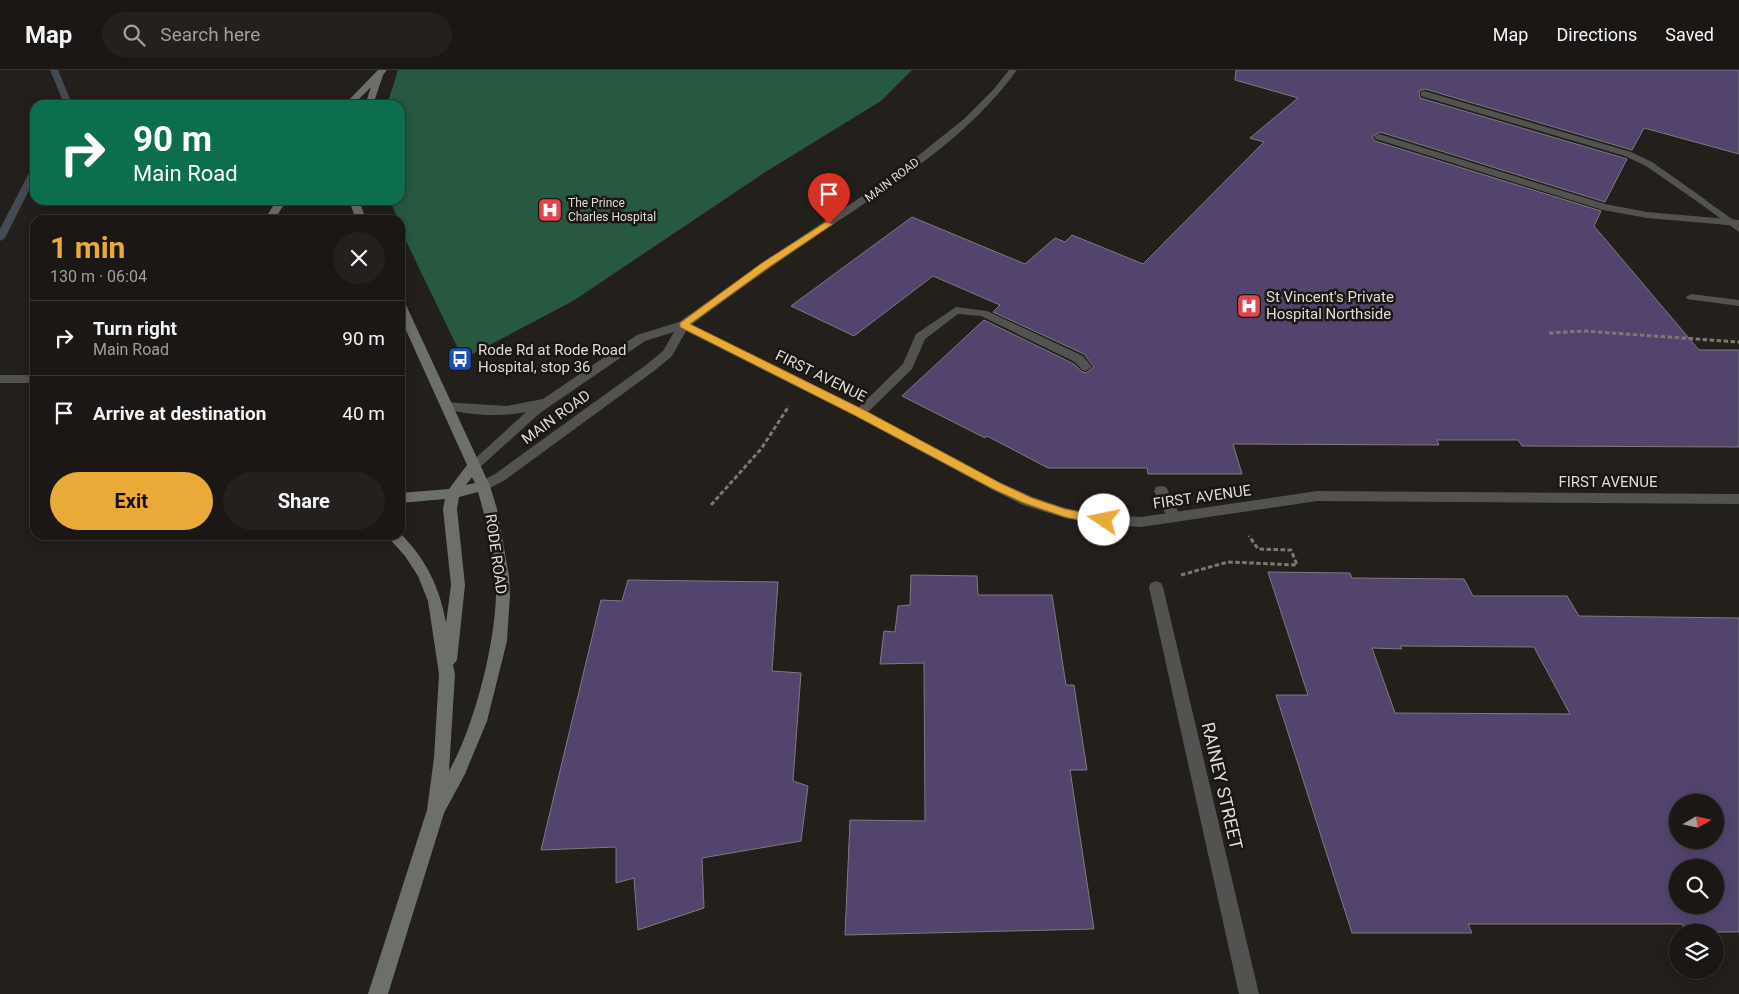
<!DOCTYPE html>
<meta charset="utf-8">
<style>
body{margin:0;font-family:Roboto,sans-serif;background:#23201d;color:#f1f3f6;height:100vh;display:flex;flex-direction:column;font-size:19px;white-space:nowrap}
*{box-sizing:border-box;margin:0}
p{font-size:16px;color:#9f9fa0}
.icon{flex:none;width:28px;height:28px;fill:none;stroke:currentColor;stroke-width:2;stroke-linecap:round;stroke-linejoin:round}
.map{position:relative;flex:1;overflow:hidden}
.sheet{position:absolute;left:30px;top:145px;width:375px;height:325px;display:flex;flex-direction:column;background:#1a1714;border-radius:15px;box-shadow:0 2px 12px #0003,0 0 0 1px #383634}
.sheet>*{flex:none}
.guide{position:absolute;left:30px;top:30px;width:375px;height:105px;border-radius:15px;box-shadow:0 2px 12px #0003,0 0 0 1px #383634;background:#0b6e4f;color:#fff;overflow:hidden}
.needle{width:32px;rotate:81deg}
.tools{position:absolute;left:1669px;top:724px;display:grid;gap:10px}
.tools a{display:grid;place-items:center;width:55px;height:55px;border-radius:50%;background:#1a1714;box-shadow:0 2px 12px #0003,0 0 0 1px #383634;font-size:25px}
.pin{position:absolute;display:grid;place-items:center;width:42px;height:42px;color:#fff;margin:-51px -21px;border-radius:50% 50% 50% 0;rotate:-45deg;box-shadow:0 0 5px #0007}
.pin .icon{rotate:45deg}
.me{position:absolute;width:55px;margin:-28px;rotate:281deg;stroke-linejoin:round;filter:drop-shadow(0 0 4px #0008)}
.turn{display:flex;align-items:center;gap:18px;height:105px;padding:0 20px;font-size:22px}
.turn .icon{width:65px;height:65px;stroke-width:2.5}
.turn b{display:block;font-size:35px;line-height:42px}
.round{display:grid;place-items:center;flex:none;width:52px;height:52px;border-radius:26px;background:#23201d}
.headline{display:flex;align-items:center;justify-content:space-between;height:85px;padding:0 20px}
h1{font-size:30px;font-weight:700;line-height:38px;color:#e9aa38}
.cta{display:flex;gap:10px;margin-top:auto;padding:10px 20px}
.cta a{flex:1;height:58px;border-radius:30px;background:#e9aa38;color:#111;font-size:20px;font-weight:700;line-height:58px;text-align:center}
.cta a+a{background:#23201d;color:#f1f3f6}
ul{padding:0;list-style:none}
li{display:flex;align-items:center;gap:15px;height:75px;padding:0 20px;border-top:1px solid #383634}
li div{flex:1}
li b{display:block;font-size:19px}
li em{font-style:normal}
header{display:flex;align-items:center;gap:30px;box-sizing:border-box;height:70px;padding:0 25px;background:#1a1714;border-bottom:1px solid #383634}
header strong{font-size:24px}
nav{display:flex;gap:28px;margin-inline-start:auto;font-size:18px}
.search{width:350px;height:45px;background:#23201d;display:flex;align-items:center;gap:12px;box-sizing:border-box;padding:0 18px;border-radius:28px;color:#9f9fa0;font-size:19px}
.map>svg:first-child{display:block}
.forest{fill:#275941}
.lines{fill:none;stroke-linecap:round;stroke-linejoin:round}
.stream{fill:#434b54;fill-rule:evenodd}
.building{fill:#53446d;stroke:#7c7a81;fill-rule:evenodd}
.path{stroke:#7c7875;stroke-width:3;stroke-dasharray:4.5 2.5;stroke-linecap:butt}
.service{fill:#525350;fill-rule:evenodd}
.minor{fill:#525350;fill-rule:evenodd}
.secondary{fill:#6d6f6b;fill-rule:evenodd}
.route{fill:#e9aa38;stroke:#976e24}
.labels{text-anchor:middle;stroke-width:5;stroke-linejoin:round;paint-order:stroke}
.far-street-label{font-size:12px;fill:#dfdcd9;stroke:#1a1612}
.far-poi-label{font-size:12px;fill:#dfdcd9;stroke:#1a1612;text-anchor:start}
.poi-label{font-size:15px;fill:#dfdcd9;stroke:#1a1612;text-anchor:start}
.street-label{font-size:15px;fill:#dfdcd9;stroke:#1a1612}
.near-street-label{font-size:18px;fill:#dfdcd9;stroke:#1a1612}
</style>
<header>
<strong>Map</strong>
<div class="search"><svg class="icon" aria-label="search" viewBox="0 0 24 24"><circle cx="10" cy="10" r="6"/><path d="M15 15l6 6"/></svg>Search here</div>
<nav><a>Map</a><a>Directions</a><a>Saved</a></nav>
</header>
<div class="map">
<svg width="1739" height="924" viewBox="0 0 1739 924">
<rect width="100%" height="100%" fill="#231f1b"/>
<path class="forest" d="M 398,0 L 912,0 L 881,31 L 767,101 L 573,231 L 463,289 L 406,171 L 400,156 L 400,150 L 398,150 L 390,130 L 400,130 L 400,35 L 387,35 Z"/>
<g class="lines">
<path class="stream" d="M 50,0 L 58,0 L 70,29 L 69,35 L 61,35 L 62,29 Z
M 35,96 L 35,108 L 5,168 L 0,171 L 0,159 L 31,99 Z"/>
</g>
<path class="building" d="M 1236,0 L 1739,0 L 1739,84 L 1644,58 L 1632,80 L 1425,19 L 1419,21 L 1420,28 L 1627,89 L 1605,132 L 1380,62 L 1372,67 L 1375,71 L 1601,141 L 1594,156 L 1699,280 L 1739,280 L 1739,377 L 1522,376 L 1518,370 L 1437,370 L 1439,375 L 1233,374 L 1242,404 L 1148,404 L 1147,398 L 1048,398 L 987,366 L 985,368 L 902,326 L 984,250 L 1074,294 L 1081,301 L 1086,303 L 1094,297 L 1084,284 L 993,242 L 1000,235 L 933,206 L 854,266 L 791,236 L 912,147 L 1025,194 L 1055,168 L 1065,172 L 1072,165 L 1143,194 L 1264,72 L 1250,68 L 1298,28 L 1235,10 Z
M 1268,502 L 1350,503 L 1352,508 L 1464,509 L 1473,526 L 1567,526 L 1579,546 L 1739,548 L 1739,862 L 1687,862 L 1682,854 L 1468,854 L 1472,863 L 1352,863 L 1276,625 L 1308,625 ZM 1400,576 L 1534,577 L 1570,644 L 1395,643 L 1372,578 L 1402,579 ZM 1678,732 L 1715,732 L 1715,770 L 1678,770 ZM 1678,798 L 1715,798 L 1715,835 L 1678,835 Z
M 911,505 L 977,506 L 978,525 L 1052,525 L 1066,615 L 1074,615 L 1087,700 L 1070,700 L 1094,859 L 845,865 L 850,750 L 925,751 L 924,593 L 880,594 L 884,561 L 895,562 L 898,536 L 910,535 Z
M 628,510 L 778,512 L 772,601 L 801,603 L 793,711 L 808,716 L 801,771 L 702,788 L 704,838 L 638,860 L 634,808 L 616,813 L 616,777 L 541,780 L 601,530 L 622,531 Z"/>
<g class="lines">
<path class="path" d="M 1549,263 L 1584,261 L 1739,272
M 711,435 L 761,379 L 789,336
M 1181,505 L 1228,492 L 1297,495 L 1291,480 L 1258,479 L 1249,466"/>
<path class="service" d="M 1424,21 L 1631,82 L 1652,92 L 1706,130 L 1701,133 L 1698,132 L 1646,96 L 1625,86 L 1421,26 L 1421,22 Z
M 1379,64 L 1605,134 L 1647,142 L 1739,150 L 1739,156 L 1647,148 L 1603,140 L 1376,69 L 1374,67 Z
M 1691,224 L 1739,230 L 1739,236 L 1687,229 L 1686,227 Z
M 956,237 L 987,241 L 1083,286 L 1092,297 L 1086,301 L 1082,300 L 1075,292 L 981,246 L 958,244 L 925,269 L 912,299 L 864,346 L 856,346 L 854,343 L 856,340 L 903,294 L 916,264 Z
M 0,305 L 35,305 L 35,313 L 0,313 Z
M 1161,416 L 1166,417 L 1181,447 L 1179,451 L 1174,452 L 1169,451 L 1154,421 L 1156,417 Z"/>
<path class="minor" d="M 1009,0 L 1017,0 C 968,68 893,114 825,160 C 780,191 735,222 691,255 L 864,340 L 1001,413 L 1033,427 L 1065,438 L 1103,445 L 1141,447 L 1317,421 L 1739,424 L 1739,434 L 1317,431 L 1141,457 L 1103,455 L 1065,448 L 1023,435 L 991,419 L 856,346 L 686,261 L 672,286 L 654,301 L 505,410 L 488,419 L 478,419 L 476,416 L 478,413 L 495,404 L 646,295 L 663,281 L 674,262 L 645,271 L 540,343 L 478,399 L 468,399 L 467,396 L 526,342 C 500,347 469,346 443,338 L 441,335 L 443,332 L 507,336 L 543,329 L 637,265 L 679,252 L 762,193 L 894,105 L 964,49 L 993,20 Z
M 1701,127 L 1739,154 L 1739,162 L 1698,132 L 1696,130 Z
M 1156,511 L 1161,513 L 1163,517 L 1259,924 L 1239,924 L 1149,517 L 1151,513 Z"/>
<path class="secondary" d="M 378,0 L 387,0 L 383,5 L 373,35 L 365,35 L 371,17 L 353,35 L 344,35 Z
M 277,130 L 287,130 L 274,150 L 264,150 Z
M 349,130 L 359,130 L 366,150 L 356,150 Z
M 400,232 L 406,235 L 490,416 L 497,439 L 509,506 L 510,525 L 507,571 L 487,651 L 465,704 L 444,743 L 388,924 L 368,924 L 427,740 L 434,688 L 439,604 L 428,531 L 418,506 L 405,486 L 386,465 L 400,465 L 400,463 C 426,489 440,518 446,553 L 451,515 L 443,439 L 445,429 L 400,433 L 400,423 L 449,419 L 467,395 L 400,247 ZM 472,407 L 475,413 L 466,415 ZM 478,422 C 487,453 496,492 496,524 C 495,575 474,657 449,701 L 455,604 L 453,595 L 457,590 L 465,515 L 457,439 L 459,427 Z"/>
</g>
<path class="route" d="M 826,152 L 833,154 L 769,197 L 690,254 L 864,340 L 1000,413 L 1032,428 L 1065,439 L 1107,447 L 1109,450 L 1107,453 L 1104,455 L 1065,447 L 1024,433 L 993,419 L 856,346 L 680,257 L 680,253 L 762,193 Z"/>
<defs>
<symbol id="hospital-square" viewBox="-11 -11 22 22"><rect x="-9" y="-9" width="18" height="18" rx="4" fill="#e0444e" stroke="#1a1612"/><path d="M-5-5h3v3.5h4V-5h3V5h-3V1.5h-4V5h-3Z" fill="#fff"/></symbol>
<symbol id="bus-square" viewBox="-11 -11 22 22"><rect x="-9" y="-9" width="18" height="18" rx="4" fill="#1a4fb4" stroke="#1a1612"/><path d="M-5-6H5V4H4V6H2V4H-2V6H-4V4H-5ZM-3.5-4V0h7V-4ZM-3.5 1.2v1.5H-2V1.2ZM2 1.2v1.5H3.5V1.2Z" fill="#fff"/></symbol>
</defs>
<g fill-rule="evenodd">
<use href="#hospital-square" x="536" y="126" width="28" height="28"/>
<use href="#hospital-square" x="1235" y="222" width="28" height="28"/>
<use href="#bus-square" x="446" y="275" width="28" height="28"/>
</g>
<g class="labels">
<g class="far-street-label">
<text transform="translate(892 110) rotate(-37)" y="4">MAIN ROAD</text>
</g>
<g class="far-poi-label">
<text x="568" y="137">The Prince<tspan x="568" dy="14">Charles Hospital</tspan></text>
</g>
<g class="poi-label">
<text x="1266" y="232">St Vincent's Private<tspan x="1266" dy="17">Hospital Northside</tspan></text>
<text x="478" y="285">Rode Rd at Rode Road<tspan x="478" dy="17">Hospital, stop 36</tspan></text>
</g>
<g class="street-label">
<text transform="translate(821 306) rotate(26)" y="5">FIRST AVENUE</text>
<text transform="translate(556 347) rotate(-36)" y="5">MAIN ROAD</text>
<text x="1608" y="417">FIRST AVENUE</text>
<text transform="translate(1202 427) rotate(-8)" y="5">FIRST AVENUE</text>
<text transform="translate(496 484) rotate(82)" y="5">RODE ROAD</text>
</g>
<g class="near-street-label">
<text transform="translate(1222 716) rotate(77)" y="6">RAINEY STREET</text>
</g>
</g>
</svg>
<div class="tools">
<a><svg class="needle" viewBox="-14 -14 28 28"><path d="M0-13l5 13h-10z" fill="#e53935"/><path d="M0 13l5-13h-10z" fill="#9f9fa0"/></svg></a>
<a><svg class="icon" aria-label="search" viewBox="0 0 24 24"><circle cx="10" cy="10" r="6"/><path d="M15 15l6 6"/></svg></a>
<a><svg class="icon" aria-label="layers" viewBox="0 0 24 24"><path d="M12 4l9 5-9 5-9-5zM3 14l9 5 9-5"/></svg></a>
</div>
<div class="pin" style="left:829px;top:154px;background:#d93025"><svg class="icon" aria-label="arrive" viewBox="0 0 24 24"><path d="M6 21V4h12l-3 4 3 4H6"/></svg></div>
<svg class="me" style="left:1104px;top:450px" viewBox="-20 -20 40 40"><circle r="19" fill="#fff"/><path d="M0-13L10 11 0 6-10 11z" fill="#e9aa38"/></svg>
<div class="guide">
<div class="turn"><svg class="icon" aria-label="right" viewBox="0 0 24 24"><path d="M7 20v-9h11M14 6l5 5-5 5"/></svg><div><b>90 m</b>Main Road</div></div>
</div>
<section class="sheet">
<div class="headline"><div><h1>1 min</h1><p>130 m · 06:04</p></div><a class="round"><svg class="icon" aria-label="close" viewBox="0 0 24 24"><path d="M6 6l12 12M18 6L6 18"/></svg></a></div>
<ul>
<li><svg class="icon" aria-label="right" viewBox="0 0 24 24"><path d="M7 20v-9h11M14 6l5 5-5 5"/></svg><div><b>Turn right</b><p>Main Road</p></div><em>90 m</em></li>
<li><svg class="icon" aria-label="arrive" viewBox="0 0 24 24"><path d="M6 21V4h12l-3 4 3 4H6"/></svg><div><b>Arrive at destination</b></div><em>40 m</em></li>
</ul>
<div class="cta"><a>Exit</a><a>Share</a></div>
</section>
</div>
